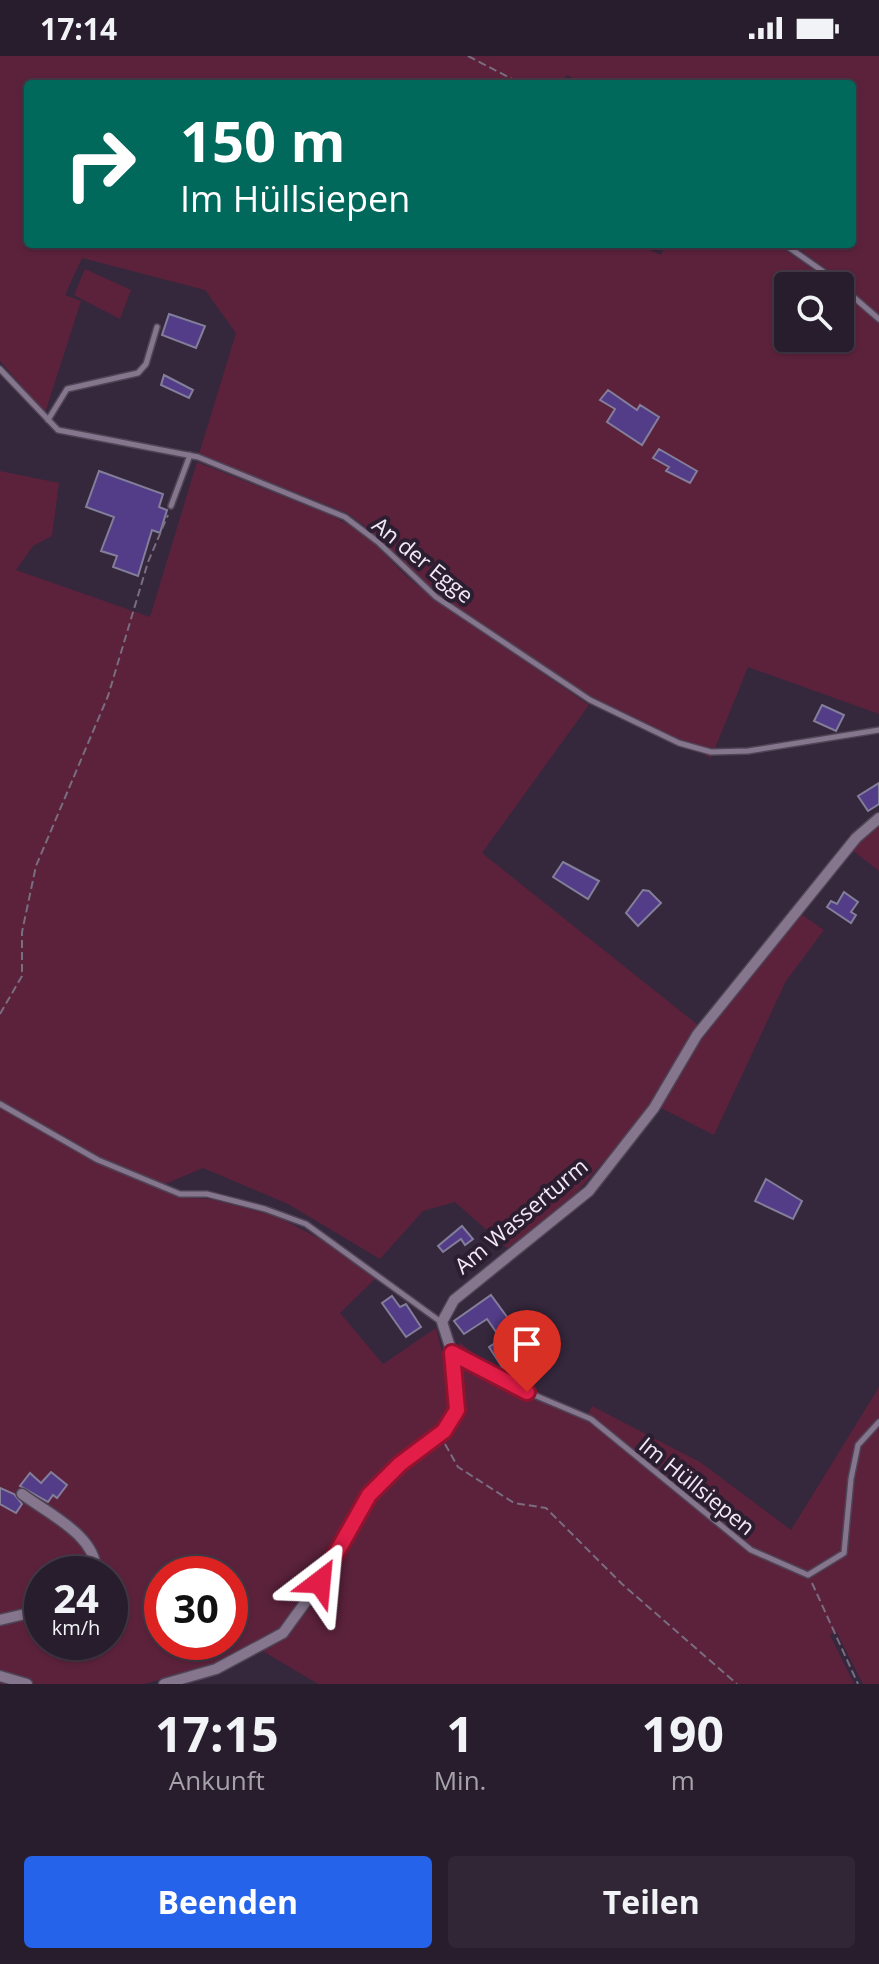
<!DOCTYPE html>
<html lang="de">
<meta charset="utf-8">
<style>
body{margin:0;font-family:"Open Sans",sans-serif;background:#302635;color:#f1f3f6;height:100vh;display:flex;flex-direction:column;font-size:30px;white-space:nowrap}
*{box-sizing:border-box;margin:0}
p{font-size:26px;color:#a5a2aa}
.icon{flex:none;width:44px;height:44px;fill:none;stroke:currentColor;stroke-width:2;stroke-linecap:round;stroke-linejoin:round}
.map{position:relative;height:1628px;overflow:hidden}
.sheet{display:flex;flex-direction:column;background:#281d2d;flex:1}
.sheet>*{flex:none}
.guide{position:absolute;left:24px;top:24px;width:832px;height:168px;border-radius:8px;box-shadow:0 2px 6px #0004,0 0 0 2px #443b49;background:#00695c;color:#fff;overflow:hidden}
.controls{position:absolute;left:774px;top:216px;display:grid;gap:16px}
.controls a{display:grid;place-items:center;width:80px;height:80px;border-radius:8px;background:#281d2d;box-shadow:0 2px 6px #0004,0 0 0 2px #443b49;font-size:40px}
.speed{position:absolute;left:24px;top:1500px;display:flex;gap:16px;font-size:40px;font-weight:700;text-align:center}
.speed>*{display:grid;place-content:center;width:104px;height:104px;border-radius:50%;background:#281d2d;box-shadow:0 2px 6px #0004,0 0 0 2px #443b49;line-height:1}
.speed small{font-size:20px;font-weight:400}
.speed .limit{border:12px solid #d22;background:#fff;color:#111}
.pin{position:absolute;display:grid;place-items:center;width:68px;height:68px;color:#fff;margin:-82px -34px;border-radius:50% 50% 50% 0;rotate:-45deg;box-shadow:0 0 8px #0007}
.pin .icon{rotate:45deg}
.me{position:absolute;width:88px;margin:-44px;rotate:29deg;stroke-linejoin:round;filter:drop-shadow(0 0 6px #0008)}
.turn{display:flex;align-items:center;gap:28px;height:168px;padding:0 24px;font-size:36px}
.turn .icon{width:104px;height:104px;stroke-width:2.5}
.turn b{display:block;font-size:56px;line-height:68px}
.eta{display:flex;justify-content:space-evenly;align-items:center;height:136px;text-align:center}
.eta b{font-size:48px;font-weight:700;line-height:56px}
.action{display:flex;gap:16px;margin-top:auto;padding:16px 24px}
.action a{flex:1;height:92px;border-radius:8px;background:#2563eb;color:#fff;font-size:32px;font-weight:700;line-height:92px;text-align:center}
.action a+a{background:#302635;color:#f1f3f6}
.status{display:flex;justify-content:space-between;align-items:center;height:56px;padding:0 40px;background:#281d2d;direction:ltr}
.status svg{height:22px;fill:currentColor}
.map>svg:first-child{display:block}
.green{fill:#5c223c;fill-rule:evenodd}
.building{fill:#533d88;stroke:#837e99;stroke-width:2}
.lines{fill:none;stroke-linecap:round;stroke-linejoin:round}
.lane-casing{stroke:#4f4455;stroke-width:8}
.street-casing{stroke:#4f4455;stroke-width:13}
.path{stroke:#796d7f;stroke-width:2;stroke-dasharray:8 4;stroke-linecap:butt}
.lane{stroke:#85758d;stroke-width:5}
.street{stroke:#85758d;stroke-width:10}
.route-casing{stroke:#92132f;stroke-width:20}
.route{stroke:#e11d48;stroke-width:14}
.labels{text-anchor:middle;stroke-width:8;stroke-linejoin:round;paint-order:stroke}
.street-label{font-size:22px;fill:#f2e9f6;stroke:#2b1e31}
</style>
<div class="status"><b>17:14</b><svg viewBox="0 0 49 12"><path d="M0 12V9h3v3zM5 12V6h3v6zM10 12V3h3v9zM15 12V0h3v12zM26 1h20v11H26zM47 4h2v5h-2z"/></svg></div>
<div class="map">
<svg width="879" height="1628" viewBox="0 0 879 1628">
<rect width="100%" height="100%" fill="#35273c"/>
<path class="green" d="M 0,0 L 879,0 L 879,264 L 832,217 L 792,188 L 852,188 L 852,28 L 648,28 L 643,24 L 638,28 L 583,28 L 567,19 L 560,28 L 28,28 L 28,188 L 636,188 L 661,199 L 666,188 L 776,188 L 837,230 L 788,230 L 788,282 L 840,282 L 840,233 L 879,267 L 879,658 L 748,611 L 711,702 L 594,643 L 437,539 L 408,515 L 366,471 L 347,457 L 199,398 L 236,277 L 205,234 L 82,202 L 65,239 L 81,245 L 45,357 L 0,305 Z
M 85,213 L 131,234 L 120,263 L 74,239 Z
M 197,406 L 328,458 L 363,476 L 406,520 L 433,542 L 589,649 L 482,797 L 698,969 L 642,1061 L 566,1149 L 507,1192 L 455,1146 L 423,1155 L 380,1203 L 288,1148 L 203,1112 L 156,1132 L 180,1141 L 210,1143 L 276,1160 L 330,1188 L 377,1221 L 340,1257 L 383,1308 L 436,1272 L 450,1328 L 449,1350 L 437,1369 L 369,1433 L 280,1574 L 215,1609 L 144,1628 L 0,1628 L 0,1568 L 42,1557 L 42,1586 L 110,1586 L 110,1518 L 42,1518 L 42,1553 L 0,1562 L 0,415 L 59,427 L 52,480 L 33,490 L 16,514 L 150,561 ZM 162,1518 L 230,1518 L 230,1586 L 162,1586 Z
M 879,768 L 879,815 L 852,794 Z
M 801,858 L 824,874 L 786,925 L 714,1079 L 659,1051 L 700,984 Z
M 459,1286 L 495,1313 L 586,1362 L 592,1350 L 700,1406 L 791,1474 L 879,1331 L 879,1628 L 863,1628 L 836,1575 L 830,1579 L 854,1628 L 318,1628 L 261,1594 L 287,1579 L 312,1547 L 378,1436 L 448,1379 L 463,1355 Z"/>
<path class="building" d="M 169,258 L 205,270 L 196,292 L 162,279 Z
M 164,319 L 193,334 L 189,342 L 161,329 Z
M 608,334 L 637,354 L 640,349 L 659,361 L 642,389 L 607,366 L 615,353 L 600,344 Z
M 659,393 L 697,415 L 690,427 L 666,415 L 669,411 L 653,402 Z
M 99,415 L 163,438 L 159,451 L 167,454 L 160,477 L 152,474 L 138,520 L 113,511 L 117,500 L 101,495 L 114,461 L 86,451 Z
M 822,649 L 844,659 L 836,675 L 814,665 Z
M 879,727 L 879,748 L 868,755 L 858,740 Z
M 563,806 L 599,825 L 588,843 L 553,821 Z
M 643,834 L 649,835 L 661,847 L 638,870 L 626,857 Z
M 844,836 L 858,846 L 851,856 L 856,859 L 851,867 L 827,851 L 831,845 L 837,848 Z
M 766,1123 L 802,1145 L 793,1163 L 755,1145 Z
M 462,1170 L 473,1183 L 465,1189 L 461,1183 L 443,1196 L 438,1190 Z
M 491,1239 L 529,1291 L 512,1303 L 525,1310 L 518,1323 L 506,1317 L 489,1291 L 501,1283 L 487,1263 L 464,1278 L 454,1265 Z
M 392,1240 L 400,1251 L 406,1248 L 421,1271 L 406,1281 L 382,1247 Z
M 51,1416 L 67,1429 L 57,1442 L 53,1439 L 48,1446 L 20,1430 L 30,1417 L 41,1427 Z
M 0,1432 L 14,1438 L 22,1448 L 16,1457 L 0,1448 Z"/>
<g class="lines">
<defs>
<path id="lane" d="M 784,188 L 828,219 L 879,263
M 0,313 L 58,374 L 198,401 L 345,461 L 378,486 L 436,541 L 590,644 L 679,687 L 711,696 L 748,695 L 879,674
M 48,364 L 67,333 L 138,317 L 146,308 L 157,271
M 171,450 L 190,399
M 0,1048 L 98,1104 L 180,1138 L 207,1138 L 265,1153 L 306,1168 L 441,1266
M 453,1297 L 527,1336 L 591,1363 L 751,1494 L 808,1519 L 844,1497 L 851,1423 L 858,1389 L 879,1366"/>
<path id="street" d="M 22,1438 C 47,1457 101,1482 95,1518
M 0,1564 L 42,1554
M 0,1620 L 27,1628
M 164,1628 L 216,1613 L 283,1577 L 320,1526 L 369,1439 L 400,1408 L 444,1375 L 457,1354 L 452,1297 L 442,1266 L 454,1244 L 589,1135 L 654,1052 L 697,979 L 856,782 L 879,762"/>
</defs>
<use href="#lane" class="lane-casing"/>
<use href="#street" class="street-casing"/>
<path class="path" d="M 468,0 L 512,23
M 0,958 L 22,920 L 22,876 L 36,810 L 108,640 L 148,506 L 168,459
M 445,1388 L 458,1411 L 514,1447 L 546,1452 L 622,1528 L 737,1628
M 812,1527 L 858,1628"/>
<use href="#lane" class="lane"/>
<use href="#street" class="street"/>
</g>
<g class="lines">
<defs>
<path id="route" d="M 320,1526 L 369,1439 L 400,1408 L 444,1375 L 457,1354 L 452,1297 L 527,1336"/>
</defs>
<use href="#route" class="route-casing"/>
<use href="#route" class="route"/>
</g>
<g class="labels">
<g class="street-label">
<text transform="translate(423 504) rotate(39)" y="8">An der Egge</text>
<text transform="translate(521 1160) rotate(-40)" y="8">Am Wasserturm</text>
<text transform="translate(697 1430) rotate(39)" y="8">Im Hüllsiepen</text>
</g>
</g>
</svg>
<div class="controls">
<a><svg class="icon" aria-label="search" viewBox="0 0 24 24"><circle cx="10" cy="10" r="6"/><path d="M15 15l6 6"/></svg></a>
</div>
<div class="speed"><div>24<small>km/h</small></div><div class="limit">30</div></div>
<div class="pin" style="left:527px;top:1336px;background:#d93025"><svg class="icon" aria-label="arrive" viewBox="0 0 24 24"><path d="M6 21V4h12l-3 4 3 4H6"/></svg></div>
<svg class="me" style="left:320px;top:1526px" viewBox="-20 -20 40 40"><path d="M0-17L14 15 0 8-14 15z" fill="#e11d48" stroke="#fff" stroke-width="4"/></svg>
<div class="guide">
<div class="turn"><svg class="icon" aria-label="right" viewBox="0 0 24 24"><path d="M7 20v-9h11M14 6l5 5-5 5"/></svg><div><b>150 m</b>Im Hüllsiepen</div></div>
</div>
</div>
<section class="sheet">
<div class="eta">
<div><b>17:15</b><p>Ankunft</p></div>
<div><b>1</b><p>Min.</p></div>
<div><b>190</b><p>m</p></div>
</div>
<div class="action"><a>Beenden</a><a>Teilen</a></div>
</section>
